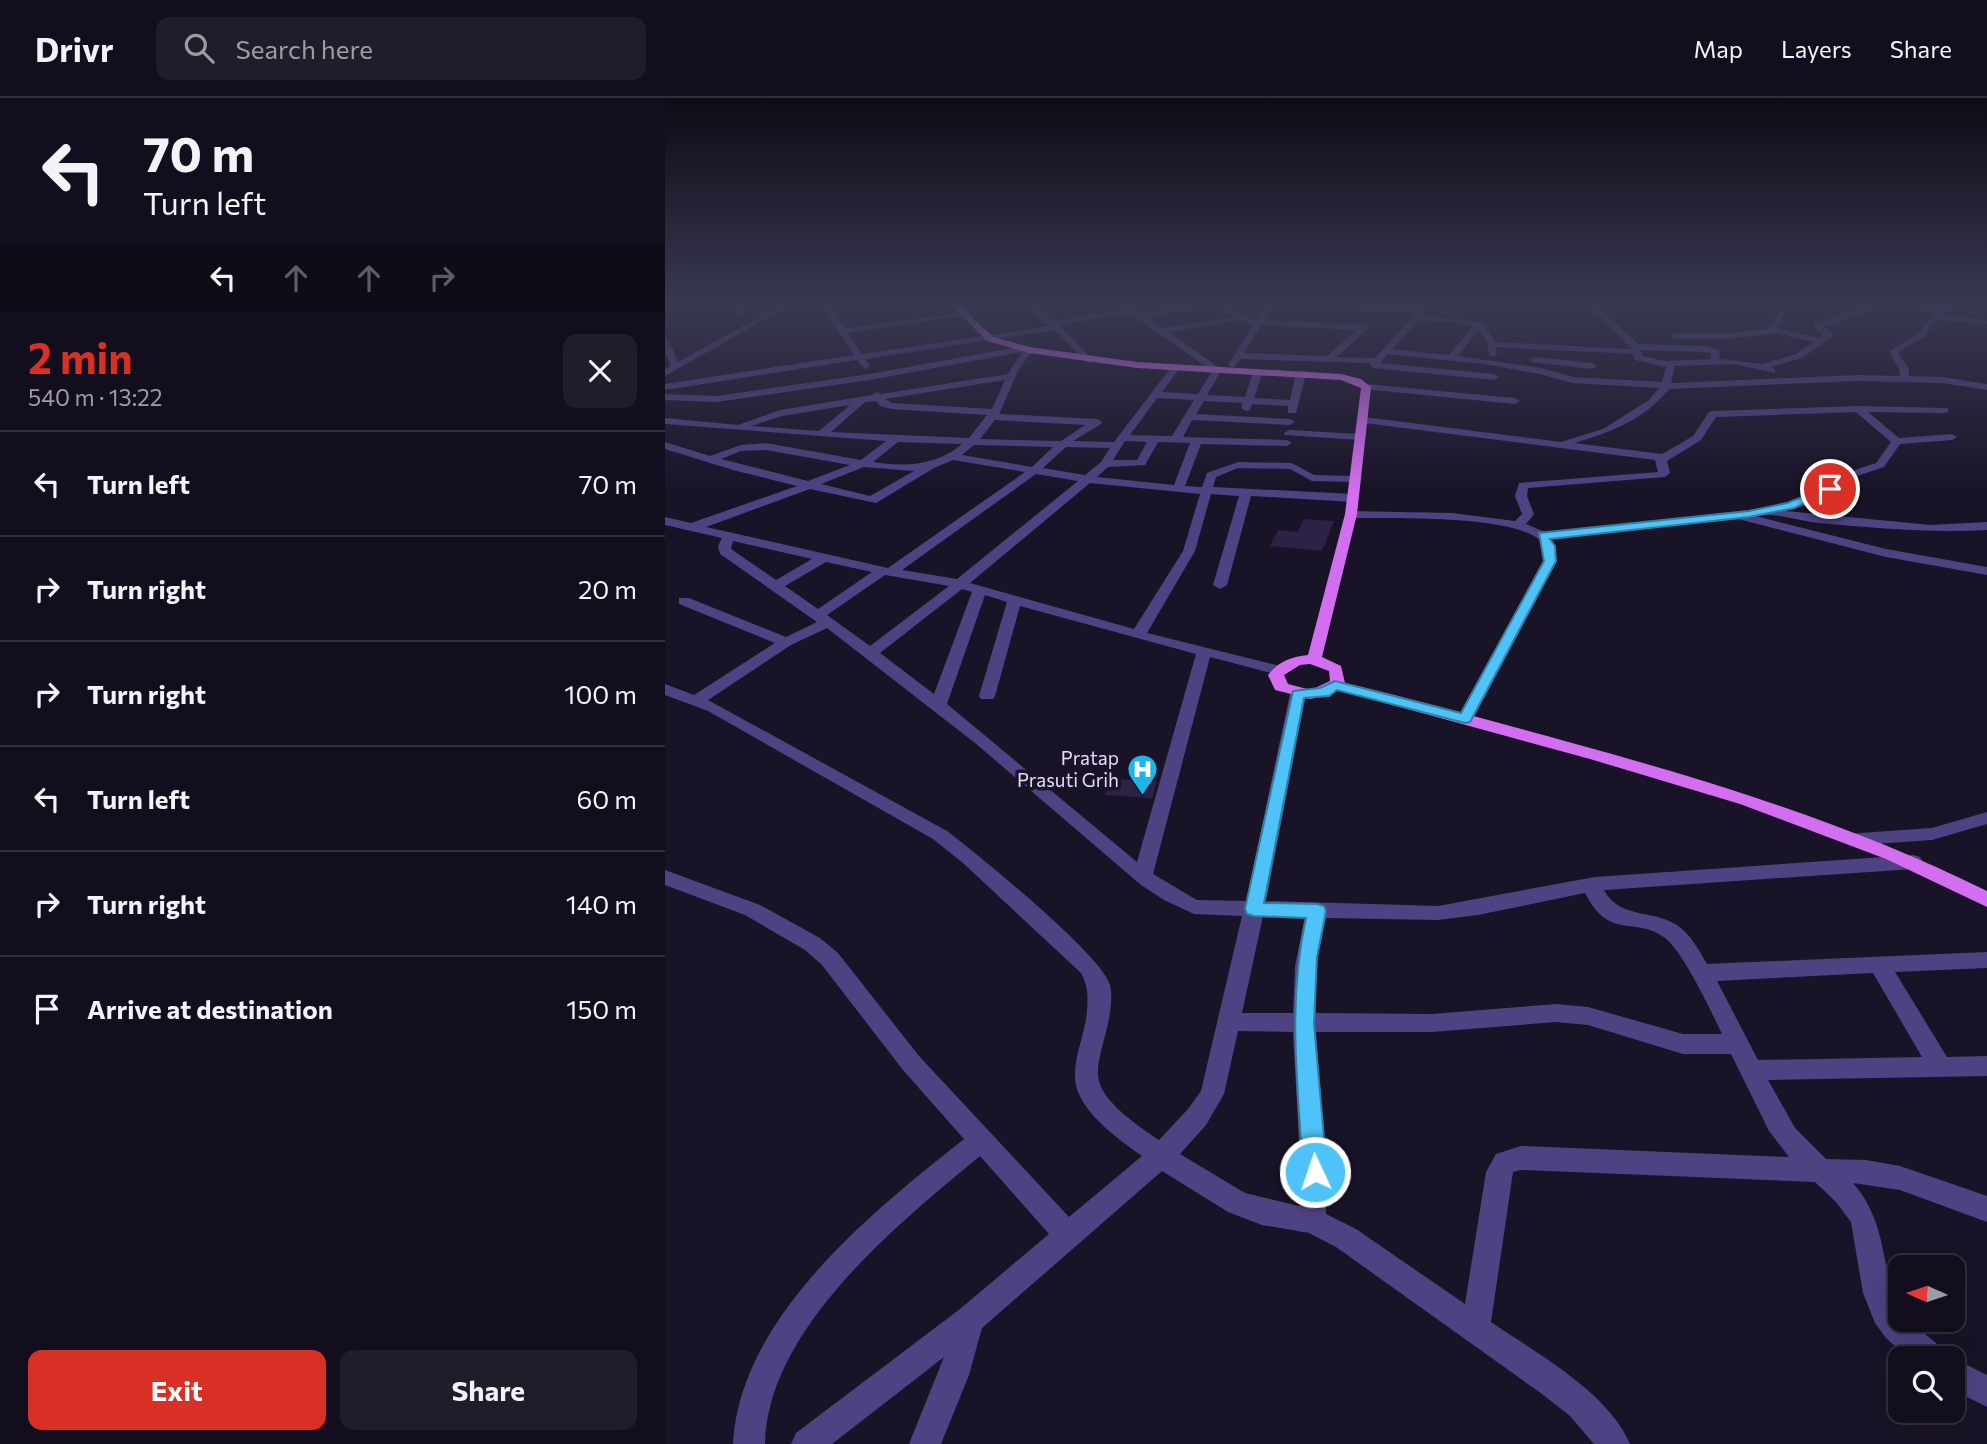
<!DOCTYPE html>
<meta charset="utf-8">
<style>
body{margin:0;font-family:Commissioner,sans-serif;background:#201c2a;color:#f1f3f6;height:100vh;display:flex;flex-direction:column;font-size:26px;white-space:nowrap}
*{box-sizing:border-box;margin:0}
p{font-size:23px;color:#9d9ca4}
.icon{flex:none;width:38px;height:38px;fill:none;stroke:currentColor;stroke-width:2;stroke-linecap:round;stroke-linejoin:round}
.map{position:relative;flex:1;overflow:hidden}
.drawer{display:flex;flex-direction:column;background:#130e1d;width:665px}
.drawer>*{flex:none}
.top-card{background:#130e1d;color:#f1f3f6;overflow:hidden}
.needle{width:46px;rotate:273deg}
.tools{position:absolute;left:1223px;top:1157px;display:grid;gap:14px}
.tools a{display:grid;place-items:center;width:77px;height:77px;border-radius:14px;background:#130e1d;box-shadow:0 7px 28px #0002,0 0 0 2px #322e3b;font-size:35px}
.pin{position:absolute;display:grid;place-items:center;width:60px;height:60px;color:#fff;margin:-30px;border:4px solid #fff;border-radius:50%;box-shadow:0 2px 7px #0007}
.me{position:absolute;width:77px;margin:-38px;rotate:357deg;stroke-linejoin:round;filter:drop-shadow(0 0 5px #0008)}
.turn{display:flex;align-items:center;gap:24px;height:147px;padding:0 28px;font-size:32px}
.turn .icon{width:91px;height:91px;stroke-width:2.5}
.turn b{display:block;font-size:49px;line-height:60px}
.lanes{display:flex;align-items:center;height:66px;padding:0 28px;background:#0003;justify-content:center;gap:35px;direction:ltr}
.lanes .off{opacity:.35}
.round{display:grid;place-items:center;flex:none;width:74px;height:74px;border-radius:14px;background:#201c2a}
.headline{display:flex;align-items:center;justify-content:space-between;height:119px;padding:0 28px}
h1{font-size:42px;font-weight:700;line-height:52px;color:#d93025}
.action{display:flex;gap:14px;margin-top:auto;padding:14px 28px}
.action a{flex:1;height:80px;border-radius:14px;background:#d93025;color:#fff;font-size:28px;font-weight:700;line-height:80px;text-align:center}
.action a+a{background:#201c2a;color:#f1f3f6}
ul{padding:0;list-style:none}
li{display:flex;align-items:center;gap:21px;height:105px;padding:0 28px;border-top:2px solid #322e3b}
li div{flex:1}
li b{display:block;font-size:26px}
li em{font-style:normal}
header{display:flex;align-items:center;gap:42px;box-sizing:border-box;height:98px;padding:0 35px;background:#130e1d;border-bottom:2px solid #322e3b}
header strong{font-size:33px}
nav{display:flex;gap:38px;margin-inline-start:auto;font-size:24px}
.search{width:490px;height:63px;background:#201c2a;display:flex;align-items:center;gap:18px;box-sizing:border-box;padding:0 24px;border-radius:14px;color:#9d9ca4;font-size:26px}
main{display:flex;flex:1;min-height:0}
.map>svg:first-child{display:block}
.building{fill:#2e2146}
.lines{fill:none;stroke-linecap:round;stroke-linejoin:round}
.minor{fill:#4e4282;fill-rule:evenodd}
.major{fill:#d46ef1;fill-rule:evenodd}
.route{fill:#4fc3f7;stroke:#337fa1;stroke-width:2}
.labels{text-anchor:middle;stroke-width:7;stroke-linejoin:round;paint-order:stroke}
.poi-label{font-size:19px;fill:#e5dcfc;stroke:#191327;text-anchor:end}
</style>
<header>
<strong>Drivr</strong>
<div class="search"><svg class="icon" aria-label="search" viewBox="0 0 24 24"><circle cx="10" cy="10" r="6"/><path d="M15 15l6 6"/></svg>Search here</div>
<nav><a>Map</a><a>Layers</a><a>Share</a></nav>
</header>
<main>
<section class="drawer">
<div class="top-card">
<div class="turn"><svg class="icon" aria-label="left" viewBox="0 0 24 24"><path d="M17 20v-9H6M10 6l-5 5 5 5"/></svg><div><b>70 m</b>Turn left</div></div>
<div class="lanes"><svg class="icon" aria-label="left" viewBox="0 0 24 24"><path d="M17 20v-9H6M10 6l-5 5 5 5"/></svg><svg class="icon off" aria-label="ahead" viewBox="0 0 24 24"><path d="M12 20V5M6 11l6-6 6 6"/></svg><svg class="icon off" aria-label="ahead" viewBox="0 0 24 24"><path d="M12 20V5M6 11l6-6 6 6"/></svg><svg class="icon off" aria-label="right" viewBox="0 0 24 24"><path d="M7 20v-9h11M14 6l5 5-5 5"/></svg></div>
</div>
<div class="headline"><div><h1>2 min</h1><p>540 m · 13:22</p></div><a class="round"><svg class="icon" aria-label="close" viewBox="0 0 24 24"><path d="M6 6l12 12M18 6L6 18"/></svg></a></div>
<ul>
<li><svg class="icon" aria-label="left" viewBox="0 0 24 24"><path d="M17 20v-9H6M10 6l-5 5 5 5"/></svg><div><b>Turn left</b></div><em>70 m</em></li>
<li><svg class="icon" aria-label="right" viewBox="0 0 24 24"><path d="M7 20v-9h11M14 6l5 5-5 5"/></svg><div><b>Turn right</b></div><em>20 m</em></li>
<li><svg class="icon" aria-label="right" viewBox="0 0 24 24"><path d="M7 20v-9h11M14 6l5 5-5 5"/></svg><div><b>Turn right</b></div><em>100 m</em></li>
<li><svg class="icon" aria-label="left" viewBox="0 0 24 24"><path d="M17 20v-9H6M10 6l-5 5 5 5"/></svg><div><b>Turn left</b></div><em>60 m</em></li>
<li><svg class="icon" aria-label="right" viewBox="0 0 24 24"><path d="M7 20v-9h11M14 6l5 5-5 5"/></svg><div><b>Turn right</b></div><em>140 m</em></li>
<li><svg class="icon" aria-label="arrive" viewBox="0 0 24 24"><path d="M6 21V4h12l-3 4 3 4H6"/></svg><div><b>Arrive at destination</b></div><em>150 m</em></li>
</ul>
<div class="action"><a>Exit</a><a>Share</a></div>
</section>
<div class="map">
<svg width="1322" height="1346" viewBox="0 0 1322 1346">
<rect width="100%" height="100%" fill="#191327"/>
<path class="building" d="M 639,421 L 669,423 L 657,453 L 605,448 L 613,432 L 633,434 Z
M 446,681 L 492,683 L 487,700 L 440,697 Z"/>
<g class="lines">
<path class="minor" d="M 67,206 L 75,206 L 77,216 L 71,216 Z
M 117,206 L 127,206 L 0,278 L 0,271 L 6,268 L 0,254 L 0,240 L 4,243 L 13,264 Z
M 156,206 L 164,206 L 180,230 L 298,215 L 302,217 L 183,235 L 197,256 L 384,228 L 359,206 L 368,206 L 389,223 L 460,211 L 454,206 L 463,206 L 477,215 L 534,206 L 552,206 L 482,219 L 498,230 L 571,219 L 553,206 L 562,206 L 587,222 L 591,222 L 600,206 L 608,206 L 599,222 L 696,227 L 704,225 L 704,229 L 672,259 L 710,260 L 752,214 L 618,208 L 614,206 L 758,210 L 762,212 L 757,218 L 817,224 L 830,244 L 967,251 L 922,206 L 930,206 L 974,246 L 1041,248 L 1054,252 L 1055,261 L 1098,266 L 1131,256 L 1148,244 L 1113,235 L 1063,241 L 1010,241 L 1006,238 L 1010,235 L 1063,235 L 1103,231 L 1117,210 L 1121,212 L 1112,230 L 1154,240 L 1158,237 L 1149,230 L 1149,226 L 1203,206 L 1212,206 L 1205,213 L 1158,229 L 1167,235 L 1167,239 L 1137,260 L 1106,269 L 1110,271 L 1110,275 L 1069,266 L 1010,268 L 1006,285 L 1009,285 L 1192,277 L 1235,278 L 1234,271 L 1224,253 L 1253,236 L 1269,215 L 1219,206 L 1275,212 L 1283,206 L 1292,206 L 1277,217 L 1322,222 L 1322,226 L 1271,222 L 1259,239 L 1233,254 L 1244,271 L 1244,278 L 1278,279 L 1322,286 L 1322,292 L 1278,285 L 1192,283 L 1004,291 C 980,321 945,335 909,345 L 997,356 L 1028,338 L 1044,314 L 1048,313 L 1193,308 L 1283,310 L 1283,314 L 1279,315 L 1203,314 L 1234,340 L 1287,336 L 1292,339 L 1287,342 L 1235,346 L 1219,369 L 1186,380 L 1151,404 L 1121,413 L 1266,427 L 1322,424 L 1322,432 C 1263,435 1212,430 1154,425 C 1132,423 1111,414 1090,418 L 1221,451 L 1322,469 L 1322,477 L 1221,459 L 1073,421 L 887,441 L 892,463 L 808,621 L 800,626 L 792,621 L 878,463 L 876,443 C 846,416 728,421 686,420 L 682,419 L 682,413 L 787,415 L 850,423 L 857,416 L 850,398 L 854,385 L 993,374 L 990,362 L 699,325 L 694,322 L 699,319 L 896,344 L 938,331 L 984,302 L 994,290 L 907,285 L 875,276 L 819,266 L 723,256 L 715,265 L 829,276 L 834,279 L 829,282 L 708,270 L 704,265 L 576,261 L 568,270 L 563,267 L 588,227 L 577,222 L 504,234 L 557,272 L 542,297 L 580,299 L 588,274 L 593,271 L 598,274 L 589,300 L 625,302 L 631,276 L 636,273 L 641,276 L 631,315 L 623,315 L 623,308 L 587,306 L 585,312 L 581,313 L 576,310 L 578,305 L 539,303 L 531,316 L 625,321 L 630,324 L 625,327 L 527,322 L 518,339 L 622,342 L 627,345 L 622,348 L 536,346 L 520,388 L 537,389 L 542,375 L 573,364 L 627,365 L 649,377 L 691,378 L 697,381 L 691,384 L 647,383 L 625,371 L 573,370 L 551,379 L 548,389 L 688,396 L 694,400 L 688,404 L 586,398 L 562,487 L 555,491 L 548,487 L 574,398 L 546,396 L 530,453 L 482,535 L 619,569 L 622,572 L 614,577 L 545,559 L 488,776 L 532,802 L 581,803 L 625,596 L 633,591 L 641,596 L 601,803 L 773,808 L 930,779 L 1248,757 L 1255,759 L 1258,764 L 1255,769 L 1248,771 L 939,792 C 955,823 992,810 1016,830 C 1027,839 1035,854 1042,866 L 1322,854 L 1322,870 L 1230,874 L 1282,959 L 1322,958 L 1322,978 L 1103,982 L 1130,1030 L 1161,1061 L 1201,1062 L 1235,1068 L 1322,1098 L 1322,1124 L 1235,1092 L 1188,1085 C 1216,1117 1217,1152 1226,1191 C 1228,1202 1236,1211 1236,1222 L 1243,1222 L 1277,1250 L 1282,1260 L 1243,1260 L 1221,1240 L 1210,1225 L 1198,1195 L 1186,1124 L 1171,1104 L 1150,1084 L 856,1072 L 848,1074 L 826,1224 C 871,1255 943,1294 965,1346 L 929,1346 L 905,1318 L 877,1296 L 671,1149 L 644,1135 L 597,1127 L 563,1114 L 497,1073 L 317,1230 L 304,1277 L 276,1346 L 244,1346 L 279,1259 L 167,1346 L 126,1346 L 131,1335 L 295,1211 L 384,1136 L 315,1058 C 233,1126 102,1231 100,1346 L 68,1346 C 74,1220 208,1113 299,1041 L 238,972 L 157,867 L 140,852 L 80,817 L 0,787 L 0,772 L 95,807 L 155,840 L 173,855 L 254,958 L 404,1119 L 477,1058 C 453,1041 408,1010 410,976 C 410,955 421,933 422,912 C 423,897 423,888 416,875 L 298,765 L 268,741 L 43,613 L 0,597 L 0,586 L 29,597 L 110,545 L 14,506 L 14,500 L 24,500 L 121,539 L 152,524 L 55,456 L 53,448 L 57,440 L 0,427 L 0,419 L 26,425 L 132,388 L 68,372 L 0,351 L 0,344 L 45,358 L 76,347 L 101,345 L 196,362 L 221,343 L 0,326 L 0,320 L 73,327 L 115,312 L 207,297 L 212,294 L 216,296 L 343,276 L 357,254 L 205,282 L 51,304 L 0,302 L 0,296 L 51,298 L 205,276 L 358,248 L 368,252 L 354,271 L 334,316 L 432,321 L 437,324 L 436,326 L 408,343 L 449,344 L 507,268 L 515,270 L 497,294 L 533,296 L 547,273 L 465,215 L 394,227 L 426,260 L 426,264 L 423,265 L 390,232 L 200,261 L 205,268 L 200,271 L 192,262 L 0,292 L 0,286 L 189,257 ZM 753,223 L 789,224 L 807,229 L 784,257 L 727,251 ZM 596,227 L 691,232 L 662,258 L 579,255 ZM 813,232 L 822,243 L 824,256 L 828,259 L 832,256 L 831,249 L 968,256 L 970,262 L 1001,269 L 997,284 L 908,279 L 876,270 L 793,258 ZM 976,252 L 1040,254 L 1046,255 L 1046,261 L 1001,263 L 977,258 ZM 340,282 L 327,311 L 227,305 L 220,301 ZM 492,300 L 529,302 L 507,338 L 465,337 ZM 211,303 L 215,308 L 227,311 L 322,317 L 304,340 L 166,334 L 200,304 ZM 185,307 L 154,333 L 86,328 L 117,318 ZM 1191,314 L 1226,344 L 1211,365 L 1178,376 L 1143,398 L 1123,405 L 1084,412 L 880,434 L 861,426 L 869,416 L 862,398 L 863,390 L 1000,379 L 1005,375 L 1002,363 L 1036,342 L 1051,319 ZM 330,322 L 420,327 L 396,343 L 315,341 ZM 460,343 L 482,344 L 472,362 L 448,362 ZM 233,344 L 297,346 C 271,368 240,369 208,364 ZM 493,344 L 525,345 L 509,387 L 432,379 L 443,369 L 480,367 ZM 309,347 L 388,349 L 367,369 L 297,357 ZM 401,349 L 445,350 L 436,364 L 420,377 L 378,370 ZM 101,352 L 185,367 L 143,383 L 56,361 L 76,353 ZM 288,362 L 360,374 L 223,470 L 41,429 L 145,391 L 211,405 L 269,370 ZM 199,369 L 249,373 L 205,398 L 156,386 ZM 371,376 L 413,383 L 292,481 L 237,472 ZM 425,385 L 535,396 L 518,453 L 469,531 L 305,485 ZM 68,443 L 147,461 L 111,482 L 66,451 ZM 161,464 L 207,474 L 153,511 L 120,488 ZM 220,477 L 284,488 L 205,548 L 162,517 ZM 297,491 L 307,494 L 269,596 L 215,555 ZM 320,497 L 342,504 L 314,598 L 316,601 L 328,601 L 330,598 L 355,508 L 531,556 L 472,764 L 282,606 ZM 162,530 L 310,645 L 476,787 L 499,802 L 529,816 L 577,818 L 536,993 L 523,1011 L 494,1042 C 475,1029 434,1003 433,977 C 432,963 439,944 442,930 C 445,918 448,899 445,887 C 438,858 311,755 282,733 L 43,602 L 126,547 ZM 920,795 C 945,844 970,817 1000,840 C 1019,855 1046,913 1057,936 L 1018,936 L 923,909 L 891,906 L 767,916 L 651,915 L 651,868 L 661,820 L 773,822 L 813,817 ZM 598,818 L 640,819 L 630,868 L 628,915 L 577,915 ZM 1208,875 L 1257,959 L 1093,962 L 1052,883 ZM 891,924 L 923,927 L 1018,956 L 1066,956 L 1104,1033 L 1124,1059 L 856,1048 L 831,1056 L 821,1074 L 800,1206 L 691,1131 L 661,1116 L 660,1061 L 651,934 L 767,934 ZM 573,933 L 628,934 L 635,1061 L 634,1108 L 580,1095 L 515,1056 L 541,1027 L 559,996 Z
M 869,259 L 927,265 L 932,268 L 927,271 L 866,264 L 864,262 Z
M 701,286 L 850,300 L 855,303 L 850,306 L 698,291 L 698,287 Z
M 624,332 L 695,336 L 700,339 L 695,342 L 620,337 L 619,335 Z
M 1322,714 L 1322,726 L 1267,742 L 1195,747 L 1188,746 L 1186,741 L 1188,736 L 1195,735 L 1267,730 Z
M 1288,1260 L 1322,1277 L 1322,1309 L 1288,1292 Z"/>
<path class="major" d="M 285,206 L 293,206 L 328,239 L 365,249 L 472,264 L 676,276 L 696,281 L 706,289 L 692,416 L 657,559 L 676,568 L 680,585 C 756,603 831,624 907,645 C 1049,684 1189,727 1322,793 L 1322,809 L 1221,761 L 1075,706 L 925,661 L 673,592 L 646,601 L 610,592 L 603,577 C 614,563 626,559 643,557 L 680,416 L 696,290 L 676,282 L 472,270 L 364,255 L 322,243 ZM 635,567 L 645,566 L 664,573 L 665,583 L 646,592 L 623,586 L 619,577 Z"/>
</g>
<linearGradient id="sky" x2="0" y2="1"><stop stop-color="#0e0a15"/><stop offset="0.52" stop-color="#383952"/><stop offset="1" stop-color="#383952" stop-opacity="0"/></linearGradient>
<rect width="1322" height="394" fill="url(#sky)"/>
<path class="route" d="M 1165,388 L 1170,391 L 1169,393 L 1129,410 L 1084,419 L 885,441 L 890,448 L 891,463 L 805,624 L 800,625 L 672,592 L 664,598 L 639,600 L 599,805 L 652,806 L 659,808 L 661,813 L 652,859 L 649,926 L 662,1074 L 658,1082 L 650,1085 L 642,1082 L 638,1074 C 633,989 622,904 641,820 L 589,818 L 582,816 L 580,811 L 628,593 L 655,590 L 670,583 L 796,615 L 879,463 L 874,435 L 1084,413 L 1122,405 Z"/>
<defs>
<symbol id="hospital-pin" viewBox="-11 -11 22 30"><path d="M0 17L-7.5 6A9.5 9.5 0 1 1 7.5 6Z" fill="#1cb5e8" stroke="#191327"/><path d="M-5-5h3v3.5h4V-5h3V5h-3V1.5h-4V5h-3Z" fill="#fff"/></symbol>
</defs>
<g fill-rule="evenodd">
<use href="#hospital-pin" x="460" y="654" width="35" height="47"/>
</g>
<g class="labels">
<g class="poi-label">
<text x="454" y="667">Pratap<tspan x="454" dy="22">Prasuti Grih</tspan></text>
</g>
</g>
</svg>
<div class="tools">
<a><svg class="needle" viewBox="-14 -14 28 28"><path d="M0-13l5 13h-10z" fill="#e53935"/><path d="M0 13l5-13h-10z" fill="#9d9ca4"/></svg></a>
<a><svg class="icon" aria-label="search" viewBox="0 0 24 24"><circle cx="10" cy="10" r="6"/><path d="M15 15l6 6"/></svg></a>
</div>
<div class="pin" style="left:1165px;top:391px;background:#d93025"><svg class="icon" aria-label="arrive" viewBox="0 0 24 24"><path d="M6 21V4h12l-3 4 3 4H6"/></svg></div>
<svg class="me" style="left:650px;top:1074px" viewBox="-20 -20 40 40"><circle r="17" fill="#4fc3f7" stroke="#fff" stroke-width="3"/><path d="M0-11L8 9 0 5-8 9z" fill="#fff"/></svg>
</div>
</main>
